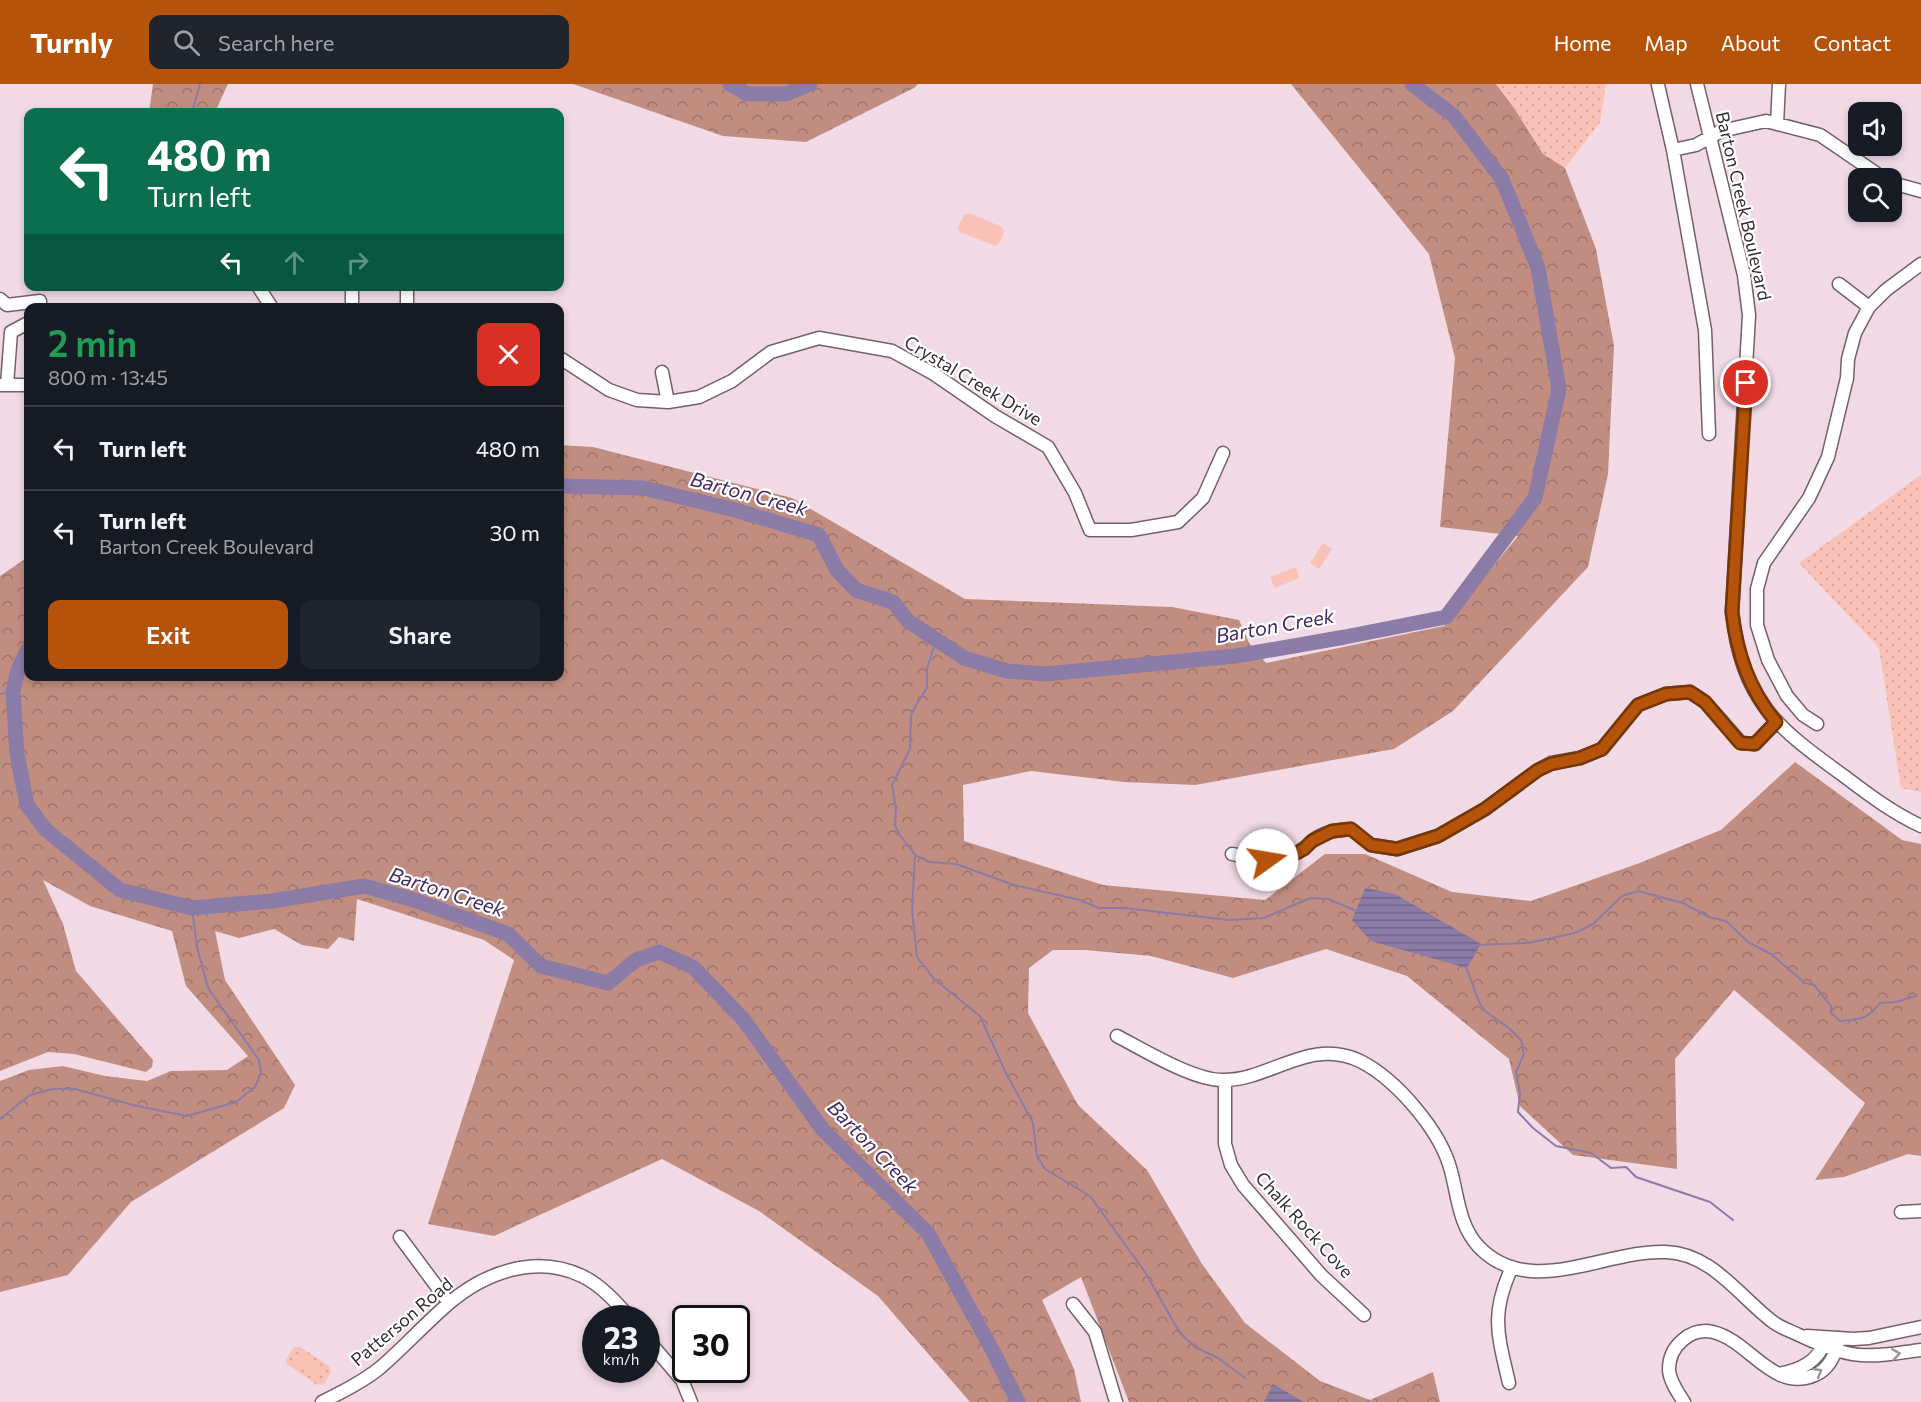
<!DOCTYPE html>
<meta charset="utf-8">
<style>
body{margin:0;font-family:Commissioner,sans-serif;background:#20242c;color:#f1f3f6;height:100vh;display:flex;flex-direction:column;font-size:22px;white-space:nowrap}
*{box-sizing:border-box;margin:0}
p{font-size:20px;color:#9ea1a6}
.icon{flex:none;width:33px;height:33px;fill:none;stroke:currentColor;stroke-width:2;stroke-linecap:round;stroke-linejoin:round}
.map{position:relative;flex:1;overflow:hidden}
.panel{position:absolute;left:24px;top:219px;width:540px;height:378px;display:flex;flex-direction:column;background:#171b24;border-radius:12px;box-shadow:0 3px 9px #0003}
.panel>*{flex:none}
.top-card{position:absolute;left:24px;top:24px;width:540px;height:183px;border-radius:12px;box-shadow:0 3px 9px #0003;background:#0b6e4f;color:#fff;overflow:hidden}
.tools{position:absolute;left:1848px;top:18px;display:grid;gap:12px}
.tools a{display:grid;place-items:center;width:54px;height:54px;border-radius:12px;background:#171b24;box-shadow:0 3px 9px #0003;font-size:30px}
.speed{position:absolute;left:582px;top:1221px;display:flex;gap:12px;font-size:30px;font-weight:700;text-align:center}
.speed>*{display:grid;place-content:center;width:78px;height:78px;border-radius:50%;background:#171b24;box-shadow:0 3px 9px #0003;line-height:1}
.speed small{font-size:15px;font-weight:400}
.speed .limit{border:3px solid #111;border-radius:9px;background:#fff;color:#111}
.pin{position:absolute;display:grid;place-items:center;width:51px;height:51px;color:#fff;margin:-26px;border:3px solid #fff;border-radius:50%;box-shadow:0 2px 6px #0007}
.me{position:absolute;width:66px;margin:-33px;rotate:77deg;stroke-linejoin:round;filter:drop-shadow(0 0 4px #0008)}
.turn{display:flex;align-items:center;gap:21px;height:126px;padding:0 24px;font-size:27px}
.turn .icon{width:78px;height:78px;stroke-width:2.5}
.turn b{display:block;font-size:42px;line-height:51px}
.lanes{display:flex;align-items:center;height:57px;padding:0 24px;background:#0003;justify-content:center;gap:30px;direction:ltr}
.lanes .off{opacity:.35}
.round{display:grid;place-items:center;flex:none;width:63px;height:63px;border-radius:12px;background:#20242c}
.headline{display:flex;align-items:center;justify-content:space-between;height:102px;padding:0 24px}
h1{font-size:36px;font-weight:600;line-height:45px;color:#1e9e55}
.button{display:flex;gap:12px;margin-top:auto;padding:12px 24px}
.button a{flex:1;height:69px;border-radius:12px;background:#b45309;color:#fff;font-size:24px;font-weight:600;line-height:69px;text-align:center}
.button a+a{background:#20242c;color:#f1f3f6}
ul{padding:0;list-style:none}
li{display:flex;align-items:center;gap:18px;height:84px;padding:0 24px;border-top:2px solid #363941}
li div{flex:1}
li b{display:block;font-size:22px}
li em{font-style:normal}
header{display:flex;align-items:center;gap:36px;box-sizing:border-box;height:84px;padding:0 30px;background:#b45309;color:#fff}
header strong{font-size:28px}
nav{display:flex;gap:33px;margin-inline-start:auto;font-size:21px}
.search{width:420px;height:54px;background:#20242c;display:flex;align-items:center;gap:15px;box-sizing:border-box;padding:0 21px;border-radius:12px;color:#9ea1a6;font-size:22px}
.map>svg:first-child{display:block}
.grass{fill:url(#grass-dots)}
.forest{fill:url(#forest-crowns)}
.pitch{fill:#fac2b6}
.water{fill:url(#water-rules)}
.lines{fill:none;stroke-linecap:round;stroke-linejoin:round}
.stream{stroke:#8b7ba7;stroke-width:2}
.river{stroke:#8b7ba7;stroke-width:15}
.minor-casing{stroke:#74606a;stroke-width:15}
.minor{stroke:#fff;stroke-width:12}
.oneway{stroke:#9a9698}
.route-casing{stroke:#753606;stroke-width:15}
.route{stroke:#b45309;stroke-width:10}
.labels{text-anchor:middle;stroke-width:4.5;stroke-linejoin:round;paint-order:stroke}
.street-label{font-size:18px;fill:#352c31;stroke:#fff}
.water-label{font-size:20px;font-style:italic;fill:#422962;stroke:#fff}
</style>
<header>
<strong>Turnly</strong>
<div class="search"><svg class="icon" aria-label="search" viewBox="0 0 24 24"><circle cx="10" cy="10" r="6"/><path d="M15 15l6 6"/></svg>Search here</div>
<nav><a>Home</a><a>Map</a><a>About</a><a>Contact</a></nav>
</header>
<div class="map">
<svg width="1921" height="1318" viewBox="0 0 1921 1318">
<defs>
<pattern id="grass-dots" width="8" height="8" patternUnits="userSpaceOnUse" patternTransform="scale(1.5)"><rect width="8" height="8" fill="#fac2b6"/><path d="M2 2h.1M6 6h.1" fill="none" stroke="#d7a79d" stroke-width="1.8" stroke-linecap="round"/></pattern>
<pattern id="forest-crowns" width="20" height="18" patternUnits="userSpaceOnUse" patternTransform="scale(1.5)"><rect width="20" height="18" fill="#c28d81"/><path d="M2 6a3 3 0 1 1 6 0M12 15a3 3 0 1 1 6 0" fill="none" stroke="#9e736a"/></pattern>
<pattern id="water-rules" width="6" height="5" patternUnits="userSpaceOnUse" patternTransform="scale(1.5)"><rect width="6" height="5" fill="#8b7ba7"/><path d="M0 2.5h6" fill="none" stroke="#726589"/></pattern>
</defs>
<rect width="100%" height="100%" fill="#f1dae5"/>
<path class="grass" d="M 1496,0 L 1606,0 L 1600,38 L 1565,84 L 1543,70 L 1514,24 Z
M 1921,391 L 1921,708 L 1901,704 L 1879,564 L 1799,479 Z
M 294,1263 L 300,1263 L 329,1282 L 331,1288 L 325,1299 L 317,1301 L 287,1280 L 286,1275 Z"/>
<path class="forest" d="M 153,0 L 228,0 L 215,28 L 149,28 Z
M 573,0 L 918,0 L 914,4 L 806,58 L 723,52 Z
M 1291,0 L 1496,0 L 1514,24 L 1543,70 L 1565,84 L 1596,165 L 1614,262 L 1608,390 L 1588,483 L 1453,627 L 1394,665 L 1195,701 L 1124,698 L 1031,687 L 963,701 L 964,757 L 1103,801 L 1265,816 L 1325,770 L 1365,770 L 1452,808 L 1531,817 L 1637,780 L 1721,746 L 1795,678 L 1902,756 L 1921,760 L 1921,1072 L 1908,1070 L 1844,1093 L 1815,1096 L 1865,1019 L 1734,906 L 1675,975 L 1677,1085 L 1573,1071 L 1520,1022 L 1509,975 L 1407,892 L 1326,865 L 1233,894 L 1151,872 L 1085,866 L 1053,866 L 1029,884 L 1028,929 L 1078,1021 L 1147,1086 L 1202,1180 L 1245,1239 L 1320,1297 L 1370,1316 L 1433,1288 L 1440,1318 L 1129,1318 L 1081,1193 L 1042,1216 L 1074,1285 L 1081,1318 L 970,1318 L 878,1212 L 759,1127 L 662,1075 L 494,1152 L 428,1140 L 514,876 L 484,856 L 357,815 L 354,857 L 339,853 L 328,865 L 302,861 L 274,845 L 239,854 L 215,847 L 225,896 L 295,1001 L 284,1024 L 131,1118 L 68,1191 L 0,1208 L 0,997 L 29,986 L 63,982 L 105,992 L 147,997 L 171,987 L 227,986 L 248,972 L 186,902 L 172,847 L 90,822 L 43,796 L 63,840 L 76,887 L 153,976 L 152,983 L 146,988 L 74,970 L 48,968 L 0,987 L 0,492 L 28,473 L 28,592 L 560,592 L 560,361 L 593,363 L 792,414 L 965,515 L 1172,523 L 1239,536 L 1249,559 L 1266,579 L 1444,542 L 1518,452 L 1440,443 L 1455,274 L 1429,170 Z"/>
<path class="pitch" d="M 969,129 L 1002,143 L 1004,148 L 999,159 L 995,162 L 960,148 L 958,143 L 964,131 Z
M 1323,459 L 1332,465 L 1319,485 L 1310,479 Z
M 1296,483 L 1299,494 L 1275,504 L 1270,493 Z
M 301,1268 L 324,1284 L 316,1295 L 293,1279 Z"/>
<path class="water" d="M 1365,804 L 1395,810 L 1481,860 L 1467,884 L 1371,857 L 1352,836 Z
M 1273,1300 L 1304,1318 L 1264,1318 Z"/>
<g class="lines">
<path class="stream" d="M 192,28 L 200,0
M 936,556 L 927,585 L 927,604 L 918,618 L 911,631 L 910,665 L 892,701 L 896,725 L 895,741 L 899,750 L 915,771 L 912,827 L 917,873 L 934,895 L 980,932 L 1005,987 L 1033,1039 L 1037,1072 L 1045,1085 L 1090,1112 L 1145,1188 L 1180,1249 L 1195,1263 L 1218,1274 L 1245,1294
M 0,610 L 13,608
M 915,771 L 930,778 L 956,780 L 1014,801 L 1080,816 L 1099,824 L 1124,824 L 1229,836 L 1264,834 L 1310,814 L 1328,815 L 1357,827
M 1478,861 L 1528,859 L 1575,849 L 1593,840 L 1622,812 L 1638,807 L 1683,819 L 1709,833 L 1726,837 L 1748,858 L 1771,870 L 1805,899 L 1814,901 L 1831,922 L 1831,929 L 1840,937 C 1860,935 1867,936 1880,919 L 1896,918 L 1915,912
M 1466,883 L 1479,918 L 1485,927 L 1510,945 L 1521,956 L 1524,970 L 1516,988 L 1520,1009 L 1518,1028 L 1533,1044 L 1556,1062 L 1591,1069 L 1611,1084 L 1626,1083 L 1636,1093 L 1710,1118 L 1733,1136
M 0,1035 L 30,1011 L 53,1005 L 75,1005 L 137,1022 L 187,1032 L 236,1018 L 255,1003 L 261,989 L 259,976 L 208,904 L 197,863 L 192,824"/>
<path class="river" d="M 730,0 L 747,10 L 786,10 L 810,0
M 560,402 L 644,404 L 735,426 L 819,451 L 837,486 L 856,506 L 893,518 L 908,537 L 964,574 L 1007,587 L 1045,590 L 1236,572 L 1345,553 L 1446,533 L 1535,414 L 1559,305 L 1538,184 L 1502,95 L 1454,32 L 1412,0
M 28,565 L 18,586 L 13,608 L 17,670 L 27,721 L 46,746 L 120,806 L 192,824 L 272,817 L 364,802 L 414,816 L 508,850 L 541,882 L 608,899 L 636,876 L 659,868 L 693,883 L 743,935 L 823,1046 L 928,1149 L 995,1271 L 1018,1318"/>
<defs>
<path id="minor" d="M 1697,0 L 1744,191 L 1749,231 L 1732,528 C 1742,617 1776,643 1844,692 C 1869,711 1893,729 1921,742
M 1658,1 L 1673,66 L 1705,246 L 1709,350
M 1777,40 L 1779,0
M 1673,66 L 1696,61 L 1721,47 L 1766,37 L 1820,51 L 1883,94
M 1892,99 L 1921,107
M 1839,200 L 1869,223
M 258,202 L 272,224
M 0,215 L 7,221 L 40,217 L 40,224
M 352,224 L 352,202
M 407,224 L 407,202
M 560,274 L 609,306 L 637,316 L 668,318 L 699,313 L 732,297 L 771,268 L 819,254 L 892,267 L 934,290 L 995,332 L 1048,363 L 1075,409 L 1090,446 L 1131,446 L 1178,438 L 1203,414 L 1223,369
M 662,288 L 668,318
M 1,301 L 28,301
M 7,301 L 11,248 L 28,239
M 1817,640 L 1803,631 L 1787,612 L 1768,576 L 1757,541 L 1757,505 L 1764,479 L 1809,414 L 1828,373 L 1847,294 L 1848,275 L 1855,249 L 1869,223 L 1886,206 L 1921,180
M 1232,770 C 1252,774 1272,779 1292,771 C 1300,768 1305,764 1311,758 C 1322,748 1337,746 1351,745 L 1371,761 L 1397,765 L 1438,752 L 1485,725 L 1538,686 L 1551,679 L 1580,674 L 1602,665 L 1638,621 L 1666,610 L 1690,608 L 1705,618 L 1741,659 L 1755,660 L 1776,638
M 1117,952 C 1144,966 1194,997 1224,996 C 1270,996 1310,953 1360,977 C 1396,995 1441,1047 1451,1087 C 1458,1113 1459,1142 1479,1163 C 1530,1216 1606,1165 1666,1168 C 1711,1169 1740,1213 1773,1238 C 1781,1244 1791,1247 1799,1251 C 1851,1276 1865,1274 1921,1266
M 1225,996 L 1225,1060 L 1231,1081 L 1243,1101 L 1321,1191 L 1364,1231
M 1901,1128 L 1921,1127
M 400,1153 L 449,1219
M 1073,1220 L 1095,1248 L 1116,1318
M 1807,1252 L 1853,1255 L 1869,1254 L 1921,1243
M 646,1254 L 682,1296 L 691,1318
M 1779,1290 C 1800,1286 1818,1278 1825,1257
M 1509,1299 C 1498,1251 1490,1231 1512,1183
M 322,1318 C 342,1308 364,1297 381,1283 C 404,1263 425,1240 448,1220 C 485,1188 536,1170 582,1192 C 601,1201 617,1219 630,1234
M 1684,1318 C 1678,1309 1669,1296 1669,1285 C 1669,1262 1691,1243 1713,1248 C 1750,1257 1773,1309 1815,1291 C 1830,1285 1836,1269 1839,1254"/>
</defs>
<use href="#minor" class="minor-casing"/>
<use href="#minor" class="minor"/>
</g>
<defs><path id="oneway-chevron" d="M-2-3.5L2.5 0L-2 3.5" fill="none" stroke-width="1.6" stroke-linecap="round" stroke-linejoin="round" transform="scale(1.5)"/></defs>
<g class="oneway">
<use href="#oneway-chevron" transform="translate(1896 1270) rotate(-9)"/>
<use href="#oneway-chevron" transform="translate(1818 1288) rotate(-30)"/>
</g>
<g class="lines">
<defs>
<path id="route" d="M 1267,776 L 1291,772 L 1304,765 L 1312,757 L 1332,747 L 1351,745 L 1371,761 L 1397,765 L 1438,752 L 1485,725 L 1538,686 L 1551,680 L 1580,674 L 1602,665 L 1638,621 L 1666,610 L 1690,608 L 1705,618 L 1740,659 L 1755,660 L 1776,638 C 1749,605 1737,570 1732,528 L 1746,299"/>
</defs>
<use href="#route" class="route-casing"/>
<use href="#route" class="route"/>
</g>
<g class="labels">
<g class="street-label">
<text transform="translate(1743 122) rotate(77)" y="6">Barton Creek Boulevard</text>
<text transform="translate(973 297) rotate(31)" y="6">Crystal Creek Drive</text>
<text transform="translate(1304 1141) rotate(48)" y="6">Chalk Rock Cove</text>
<text transform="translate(402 1238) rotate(-40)" y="6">Patterson Road</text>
</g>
<g class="water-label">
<text transform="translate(749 410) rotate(15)" y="7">Barton Creek</text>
<text transform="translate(1275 542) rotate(-10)" y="7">Barton Creek</text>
<text transform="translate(447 808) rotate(18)" y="7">Barton Creek</text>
<text transform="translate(873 1063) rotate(46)" y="7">Barton Creek</text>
</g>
</g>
</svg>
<div class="tools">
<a><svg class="icon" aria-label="sound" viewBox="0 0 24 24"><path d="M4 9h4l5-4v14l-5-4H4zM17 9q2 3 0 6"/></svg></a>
<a><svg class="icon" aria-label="search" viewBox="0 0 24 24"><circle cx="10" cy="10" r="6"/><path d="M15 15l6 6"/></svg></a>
</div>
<div class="speed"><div>23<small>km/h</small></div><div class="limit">30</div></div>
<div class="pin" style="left:1746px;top:299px;background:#d93025"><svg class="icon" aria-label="arrive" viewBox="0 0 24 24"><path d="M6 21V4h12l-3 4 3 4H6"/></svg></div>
<svg class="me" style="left:1267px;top:776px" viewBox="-20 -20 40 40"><circle r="19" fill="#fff"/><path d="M0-13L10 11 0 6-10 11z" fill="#b45309"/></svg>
<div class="top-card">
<div class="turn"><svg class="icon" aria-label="left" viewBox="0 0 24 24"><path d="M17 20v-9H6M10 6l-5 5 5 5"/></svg><div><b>480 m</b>Turn left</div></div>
<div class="lanes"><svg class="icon" aria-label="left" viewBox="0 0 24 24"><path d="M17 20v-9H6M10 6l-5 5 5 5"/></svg><svg class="icon off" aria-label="ahead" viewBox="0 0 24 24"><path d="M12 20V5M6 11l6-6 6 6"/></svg><svg class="icon off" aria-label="right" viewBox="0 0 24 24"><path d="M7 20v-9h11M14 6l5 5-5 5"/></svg></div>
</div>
<section class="panel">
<div class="headline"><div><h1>2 min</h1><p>800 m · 13:45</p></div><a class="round" style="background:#d93025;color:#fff"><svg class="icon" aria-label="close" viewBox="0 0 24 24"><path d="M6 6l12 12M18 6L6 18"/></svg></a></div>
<ul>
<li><svg class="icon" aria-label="left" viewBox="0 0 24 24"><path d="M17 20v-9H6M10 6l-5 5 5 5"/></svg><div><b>Turn left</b></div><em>480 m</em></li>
<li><svg class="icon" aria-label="left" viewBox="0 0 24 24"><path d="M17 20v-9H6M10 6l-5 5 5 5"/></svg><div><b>Turn left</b><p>Barton Creek Boulevard</p></div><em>30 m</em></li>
</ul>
<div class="button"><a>Exit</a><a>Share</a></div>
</section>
</div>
